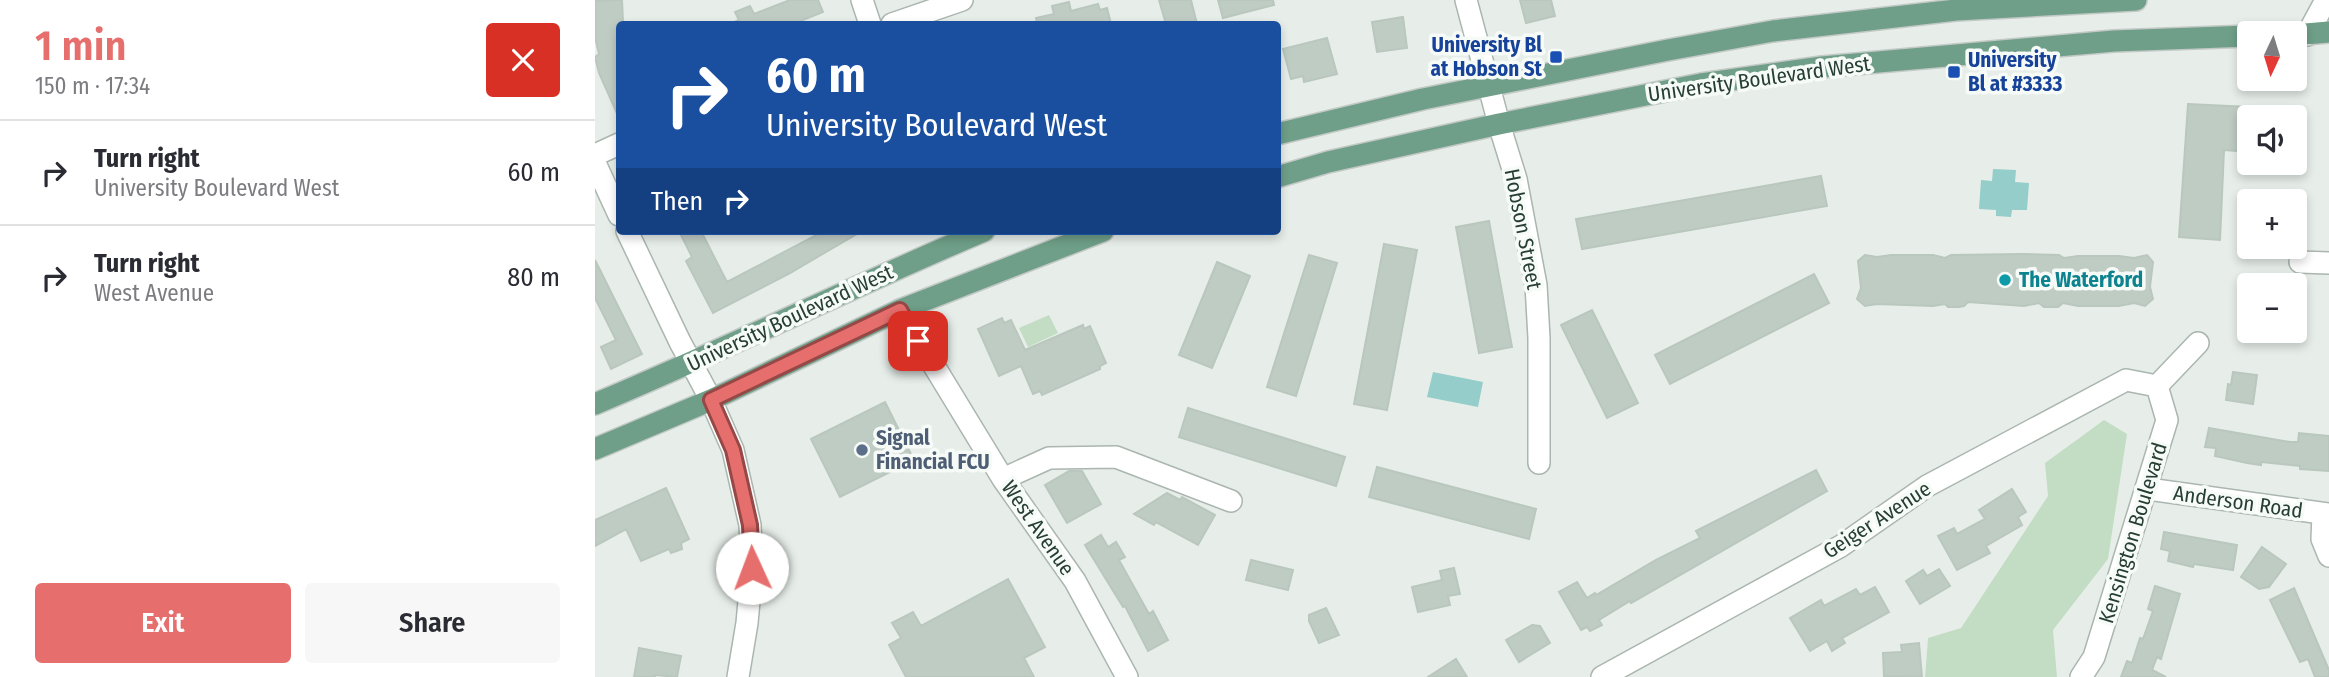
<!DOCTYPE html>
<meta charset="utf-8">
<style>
body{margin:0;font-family:"Fira Sans Condensed",sans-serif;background:#f7f7f7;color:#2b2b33;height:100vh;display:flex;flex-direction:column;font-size:26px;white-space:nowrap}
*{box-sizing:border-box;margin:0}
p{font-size:23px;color:#7c7c81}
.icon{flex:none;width:38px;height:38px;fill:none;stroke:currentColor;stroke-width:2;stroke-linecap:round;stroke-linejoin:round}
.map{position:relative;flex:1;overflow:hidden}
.drawer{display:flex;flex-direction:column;background:#fff;width:595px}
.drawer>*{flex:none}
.guide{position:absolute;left:21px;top:21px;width:665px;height:214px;border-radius:7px;box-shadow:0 4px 10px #0003;background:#1a4fa0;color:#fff;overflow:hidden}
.needle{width:46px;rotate:184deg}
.fabs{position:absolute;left:1642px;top:21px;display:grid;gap:14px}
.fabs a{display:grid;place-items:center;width:70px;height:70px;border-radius:7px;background:#fff;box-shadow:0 4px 10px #0003;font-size:35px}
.pin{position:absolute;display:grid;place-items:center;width:60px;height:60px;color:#fff;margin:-30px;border-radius:14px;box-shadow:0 4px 10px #0006}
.me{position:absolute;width:77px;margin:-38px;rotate:358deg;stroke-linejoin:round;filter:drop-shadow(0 0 5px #0008)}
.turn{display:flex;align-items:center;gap:24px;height:147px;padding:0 35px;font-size:32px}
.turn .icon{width:91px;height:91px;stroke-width:2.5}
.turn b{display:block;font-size:49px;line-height:60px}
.then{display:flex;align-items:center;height:66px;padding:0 35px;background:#0003;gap:14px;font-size:26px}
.round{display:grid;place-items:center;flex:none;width:74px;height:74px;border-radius:7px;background:#f7f7f7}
.summary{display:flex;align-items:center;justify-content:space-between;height:119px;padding:0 35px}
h1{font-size:42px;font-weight:600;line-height:52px;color:#e66f6d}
.button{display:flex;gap:14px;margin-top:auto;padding:14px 35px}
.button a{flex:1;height:80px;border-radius:7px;background:#e66f6d;color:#fff;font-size:28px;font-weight:600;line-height:80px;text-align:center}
.button a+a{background:#f7f7f7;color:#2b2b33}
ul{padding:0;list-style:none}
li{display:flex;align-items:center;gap:21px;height:105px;padding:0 35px;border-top:2px solid #e1e1e2}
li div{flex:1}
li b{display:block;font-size:26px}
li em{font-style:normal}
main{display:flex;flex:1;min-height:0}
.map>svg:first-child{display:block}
.green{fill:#c2ddc3}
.water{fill:#94cdc9}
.building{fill:#bfccc4;stroke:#b9c7be;stroke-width:2}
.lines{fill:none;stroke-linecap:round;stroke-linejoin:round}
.minor-casing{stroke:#aab6af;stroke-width:24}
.major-casing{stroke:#c3c9c6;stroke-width:24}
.minor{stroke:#fff;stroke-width:21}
.major{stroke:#6f9f88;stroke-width:21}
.route-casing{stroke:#964847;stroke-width:18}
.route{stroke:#e66f6d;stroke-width:12}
.transit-dot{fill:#1a4fb4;stroke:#f7fbf8;stroke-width:2.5}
.culture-dot{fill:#0f9aa8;stroke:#f7fbf8;stroke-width:2.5}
.service-dot{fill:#5c6f8a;stroke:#f7fbf8;stroke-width:2.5}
.labels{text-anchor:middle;stroke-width:7;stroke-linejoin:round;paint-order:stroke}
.transit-label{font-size:21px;font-weight:bold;fill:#164399;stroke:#f7fbf8;text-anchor:end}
.street-label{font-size:21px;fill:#273f33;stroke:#f7fbf8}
.culture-label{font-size:21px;font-weight:bold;fill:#0d838f;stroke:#f7fbf8;text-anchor:start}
.service-label{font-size:21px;font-weight:bold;fill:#4e5e75;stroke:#f7fbf8;text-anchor:start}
</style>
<main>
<section class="drawer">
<div class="summary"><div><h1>1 min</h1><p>150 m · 17:34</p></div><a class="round" style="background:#d93025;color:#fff"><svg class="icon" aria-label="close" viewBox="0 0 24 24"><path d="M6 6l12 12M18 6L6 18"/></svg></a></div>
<ul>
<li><svg class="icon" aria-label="right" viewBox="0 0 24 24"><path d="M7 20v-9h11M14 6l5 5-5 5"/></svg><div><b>Turn right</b><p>University Boulevard West</p></div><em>60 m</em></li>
<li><svg class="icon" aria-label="right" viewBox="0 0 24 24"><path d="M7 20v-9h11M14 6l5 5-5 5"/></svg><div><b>Turn right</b><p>West Avenue</p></div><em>80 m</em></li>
</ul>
<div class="button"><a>Exit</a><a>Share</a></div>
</section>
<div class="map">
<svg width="1734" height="677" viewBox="0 0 1734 677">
<rect width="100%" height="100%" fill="#e7eee9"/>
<path class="green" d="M 454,315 L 463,333 L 433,347 L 424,328 Z
M 1509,420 L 1532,434 L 1513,559 L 1458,630 L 1462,677 L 1330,677 L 1333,638 L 1366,628 L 1453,496 L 1450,463 Z"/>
<path class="water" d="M 1398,169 L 1421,170 L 1420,182 L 1434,183 L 1432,210 L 1417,210 L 1416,217 L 1401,216 L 1401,210 L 1384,209 L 1386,180 L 1397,181 Z
M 838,372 L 888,382 L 883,407 L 832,397 Z"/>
<path class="building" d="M 27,0 L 28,22 L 24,22 L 24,118 L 4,73 L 0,57 L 4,54 L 0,37 L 0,1 Z
M 195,0 L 223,0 L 228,12 L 198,24 L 135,24 L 144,20 L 140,12 L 155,6 L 159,14 Z
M 564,0 L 596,0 L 602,24 L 571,24 Z
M 623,0 L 678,0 L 679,5 L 628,18 Z
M 925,0 L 956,0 L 960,16 L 931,23 Z
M 474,2 L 476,11 L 503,4 L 505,10 L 512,8 L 516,24 L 442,24 L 441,18 L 459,14 L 457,6 Z
M 808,17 L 812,48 L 782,52 L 777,22 Z
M 732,38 L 742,74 L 709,82 L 708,76 L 696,79 L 688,49 Z
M 1593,104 L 1654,107 L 1654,152 L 1629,150 L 1625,240 L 1584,237 Z
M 1226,176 L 1232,206 L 987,249 L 981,219 Z
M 894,221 L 917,347 L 884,353 L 861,227 Z
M 84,231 L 106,231 L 132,282 L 229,231 L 267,231 L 195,273 L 118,313 L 91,261 L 97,257 Z
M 789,244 L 822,250 L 792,410 L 759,404 Z
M 1428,254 L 1464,255 L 1469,258 L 1483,256 L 1524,256 L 1539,258 L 1552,255 L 1558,262 L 1555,287 L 1558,299 L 1550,306 L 1539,303 L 1524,306 L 1483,306 L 1468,303 L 1463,307 L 1449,307 L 1444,303 L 1429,306 L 1373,302 L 1369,306 L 1364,307 L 1353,307 L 1350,304 L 1338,306 L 1282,304 L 1270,306 L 1262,299 L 1266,288 L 1263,261 L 1270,255 L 1282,257 L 1296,255 L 1338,255 L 1350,258 L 1356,255 Z
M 714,255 L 742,263 L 701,396 L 672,387 Z
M 0,260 L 47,354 L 16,369 L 6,347 L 21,340 L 0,298 Z
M 622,262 L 655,276 L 617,368 L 584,355 Z
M 1219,274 L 1234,303 L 1075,384 L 1060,355 Z
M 997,310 L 1043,403 L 1012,418 L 966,325 Z
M 407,318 L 409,323 L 416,320 L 430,350 L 488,325 L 489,329 L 495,326 L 511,363 L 505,366 L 505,369 L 447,395 L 445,391 L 438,394 L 426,366 L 404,376 L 383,329 Z
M 1638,372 L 1662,375 L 1658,404 L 1631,400 L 1633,384 L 1636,385 Z
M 290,402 L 319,460 L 245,497 L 216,439 Z
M 593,408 L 750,457 L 741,486 L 584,437 Z
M 1614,428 L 1695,442 L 1703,442 L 1704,433 L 1734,436 L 1734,471 L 1705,469 L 1705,466 L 1666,462 L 1666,465 L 1652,463 L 1620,456 L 1621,448 L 1610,447 Z
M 782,467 L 941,509 L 934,539 L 774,497 Z
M 1221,470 L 1232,491 L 1036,603 L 1035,601 L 1004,620 L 1007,625 L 995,631 L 992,627 L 986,630 L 964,592 L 982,582 L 992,598 L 1000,593 L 1001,595 L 1061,560 L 1105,538 L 1101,531 Z
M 474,471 L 487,471 L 506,504 L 472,523 L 450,485 Z
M 71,488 L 94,539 L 86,543 L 87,549 L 76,553 L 74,549 L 46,561 L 31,529 L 0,546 L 0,520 Z
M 1417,489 L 1431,512 L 1423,517 L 1427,525 L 1391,546 L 1395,553 L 1362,570 L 1343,536 L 1359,528 L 1362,534 L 1390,519 L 1384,510 Z
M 572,493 L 585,500 L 587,497 L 620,515 L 603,545 L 561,522 L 559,525 L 539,514 Z
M 1569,532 L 1642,545 L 1638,570 L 1599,564 L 1598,567 L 1573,561 L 1575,551 L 1566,549 Z
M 506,535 L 513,547 L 521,542 L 530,557 L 524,560 L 554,614 L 558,611 L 573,640 L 553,651 L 530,606 L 528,607 L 490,545 Z
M 1667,547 L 1691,564 L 1674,587 L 1664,589 L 1646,577 Z
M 656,560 L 698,570 L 693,590 L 651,580 Z
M 859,568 L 865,594 L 853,596 L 855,605 L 823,612 L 817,587 L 847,580 L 845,571 Z
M 1344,569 L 1355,586 L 1325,604 L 1311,581 L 1328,570 L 1332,576 Z
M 413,579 L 450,647 L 429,658 L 439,677 L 311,677 L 294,645 L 306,638 L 297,623 L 318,612 L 326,626 Z
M 1560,586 L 1585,594 L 1566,659 L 1562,657 L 1557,670 L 1571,677 L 1526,677 L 1532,661 L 1537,663 L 1545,638 L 1548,639 L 1558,611 L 1553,609 Z
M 1280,587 L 1294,612 L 1247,638 L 1250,643 L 1237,651 L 1232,641 L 1215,651 L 1195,618 L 1226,600 L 1229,606 L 1261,589 L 1265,595 Z
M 1699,588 L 1734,670 L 1734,677 L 1720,677 L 1713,659 L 1705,662 L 1675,600 Z
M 731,608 L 744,635 L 724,643 L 714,621 L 714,615 Z
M 937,625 L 945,626 L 955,643 L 924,662 L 911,640 Z
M 1324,643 L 1327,677 L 1289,676 L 1288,653 L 1307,652 L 1306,645 Z
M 44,648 L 86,656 L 82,677 L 60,675 L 60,677 L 39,677 Z
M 861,659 L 872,677 L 833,677 Z"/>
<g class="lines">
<defs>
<path id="minor" d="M 267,0 L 275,24
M 871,0 L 904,124 L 921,179 L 941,285 L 944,338 L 944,463
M 297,24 L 367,0
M 1712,35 L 1731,0
M 0,155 L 24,144
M 0,163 L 24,215
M 32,231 L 85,342 L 116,400 L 138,450 L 155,525 L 157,568 L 152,623 L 143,677
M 1705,262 L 1734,263
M 305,310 L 408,479 L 480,581 L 532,677
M 1562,386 L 1603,343
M 408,479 L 454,458 L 521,457 L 636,501
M 1553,489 L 1734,514
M 1728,514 L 1727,539 L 1734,556
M 1007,677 L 1246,546 L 1332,486 L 1531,380 L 1562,386
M 1486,677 L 1499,657 L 1572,420 L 1562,386"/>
<path id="major" d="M 1699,35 L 1734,32
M 682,134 L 828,99 L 1073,50 L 1178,31 L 1361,10 L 1541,0
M 682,177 L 733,162 L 904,124 L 1106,84 L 1227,67 L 1519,41 L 1654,36
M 0,404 C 131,349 259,286 389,231
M 0,449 L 116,400 L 305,310 L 508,231"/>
</defs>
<use href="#minor" class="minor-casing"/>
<use href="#major" class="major-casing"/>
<use href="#minor" class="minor"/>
<use href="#major" class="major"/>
</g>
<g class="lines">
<defs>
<path id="route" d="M 157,568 L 155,525 L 138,450 L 116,400 L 305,310 L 323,341"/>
</defs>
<use href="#route" class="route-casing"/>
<use href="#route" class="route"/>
</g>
<g class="transit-dot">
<rect x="954" y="50" width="14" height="14" rx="3.5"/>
<rect x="1352" y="65" width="14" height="14" rx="3.5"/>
</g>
<circle class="culture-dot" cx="1410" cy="280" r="7"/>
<circle class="service-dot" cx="267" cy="450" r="7"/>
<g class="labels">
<g class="transit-label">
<text x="947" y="52">University Bl<tspan x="947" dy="24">at Hobson St</tspan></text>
<text x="1373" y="67" text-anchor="start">University<tspan x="1373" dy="24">Bl at #3333</tspan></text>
</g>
<g class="street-label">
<text transform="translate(1164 79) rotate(-8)" y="7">University Boulevard West</text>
<text transform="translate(928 229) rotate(79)" y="7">Hobson Street</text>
<text transform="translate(195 318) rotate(-25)" y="7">University Boulevard West</text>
<text transform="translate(1643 502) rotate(8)" y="7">Anderson Road</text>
<text transform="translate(1282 520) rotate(-33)" y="7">Geiger Avenue</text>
<text transform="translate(443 528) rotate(55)" y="7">West Avenue</text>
<text transform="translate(1538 533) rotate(-73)" y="7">Kensington Boulevard</text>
</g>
<g class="culture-label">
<text x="1424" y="287">The Waterford</text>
</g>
<g class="service-label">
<text x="281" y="445">Signal<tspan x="281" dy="24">Financial FCU</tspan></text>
</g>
</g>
</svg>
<div class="fabs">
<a><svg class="needle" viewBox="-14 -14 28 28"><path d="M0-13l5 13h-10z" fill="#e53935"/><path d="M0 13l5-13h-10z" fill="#7c7c81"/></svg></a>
<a><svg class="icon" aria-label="sound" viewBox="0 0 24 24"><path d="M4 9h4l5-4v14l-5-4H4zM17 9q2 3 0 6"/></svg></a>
<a>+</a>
<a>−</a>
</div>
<div class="pin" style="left:323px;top:341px;background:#d93025"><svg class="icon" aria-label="arrive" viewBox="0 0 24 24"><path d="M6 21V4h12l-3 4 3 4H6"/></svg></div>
<svg class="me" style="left:157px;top:568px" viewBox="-20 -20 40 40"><circle r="19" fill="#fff"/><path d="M0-13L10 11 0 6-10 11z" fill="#e66f6d"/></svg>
<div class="guide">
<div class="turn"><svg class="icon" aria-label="right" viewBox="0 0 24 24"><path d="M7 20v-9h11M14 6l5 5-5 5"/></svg><div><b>60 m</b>University Boulevard West</div></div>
<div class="then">Then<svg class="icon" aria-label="right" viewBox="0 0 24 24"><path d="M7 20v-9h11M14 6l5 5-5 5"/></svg></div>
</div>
</div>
</main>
